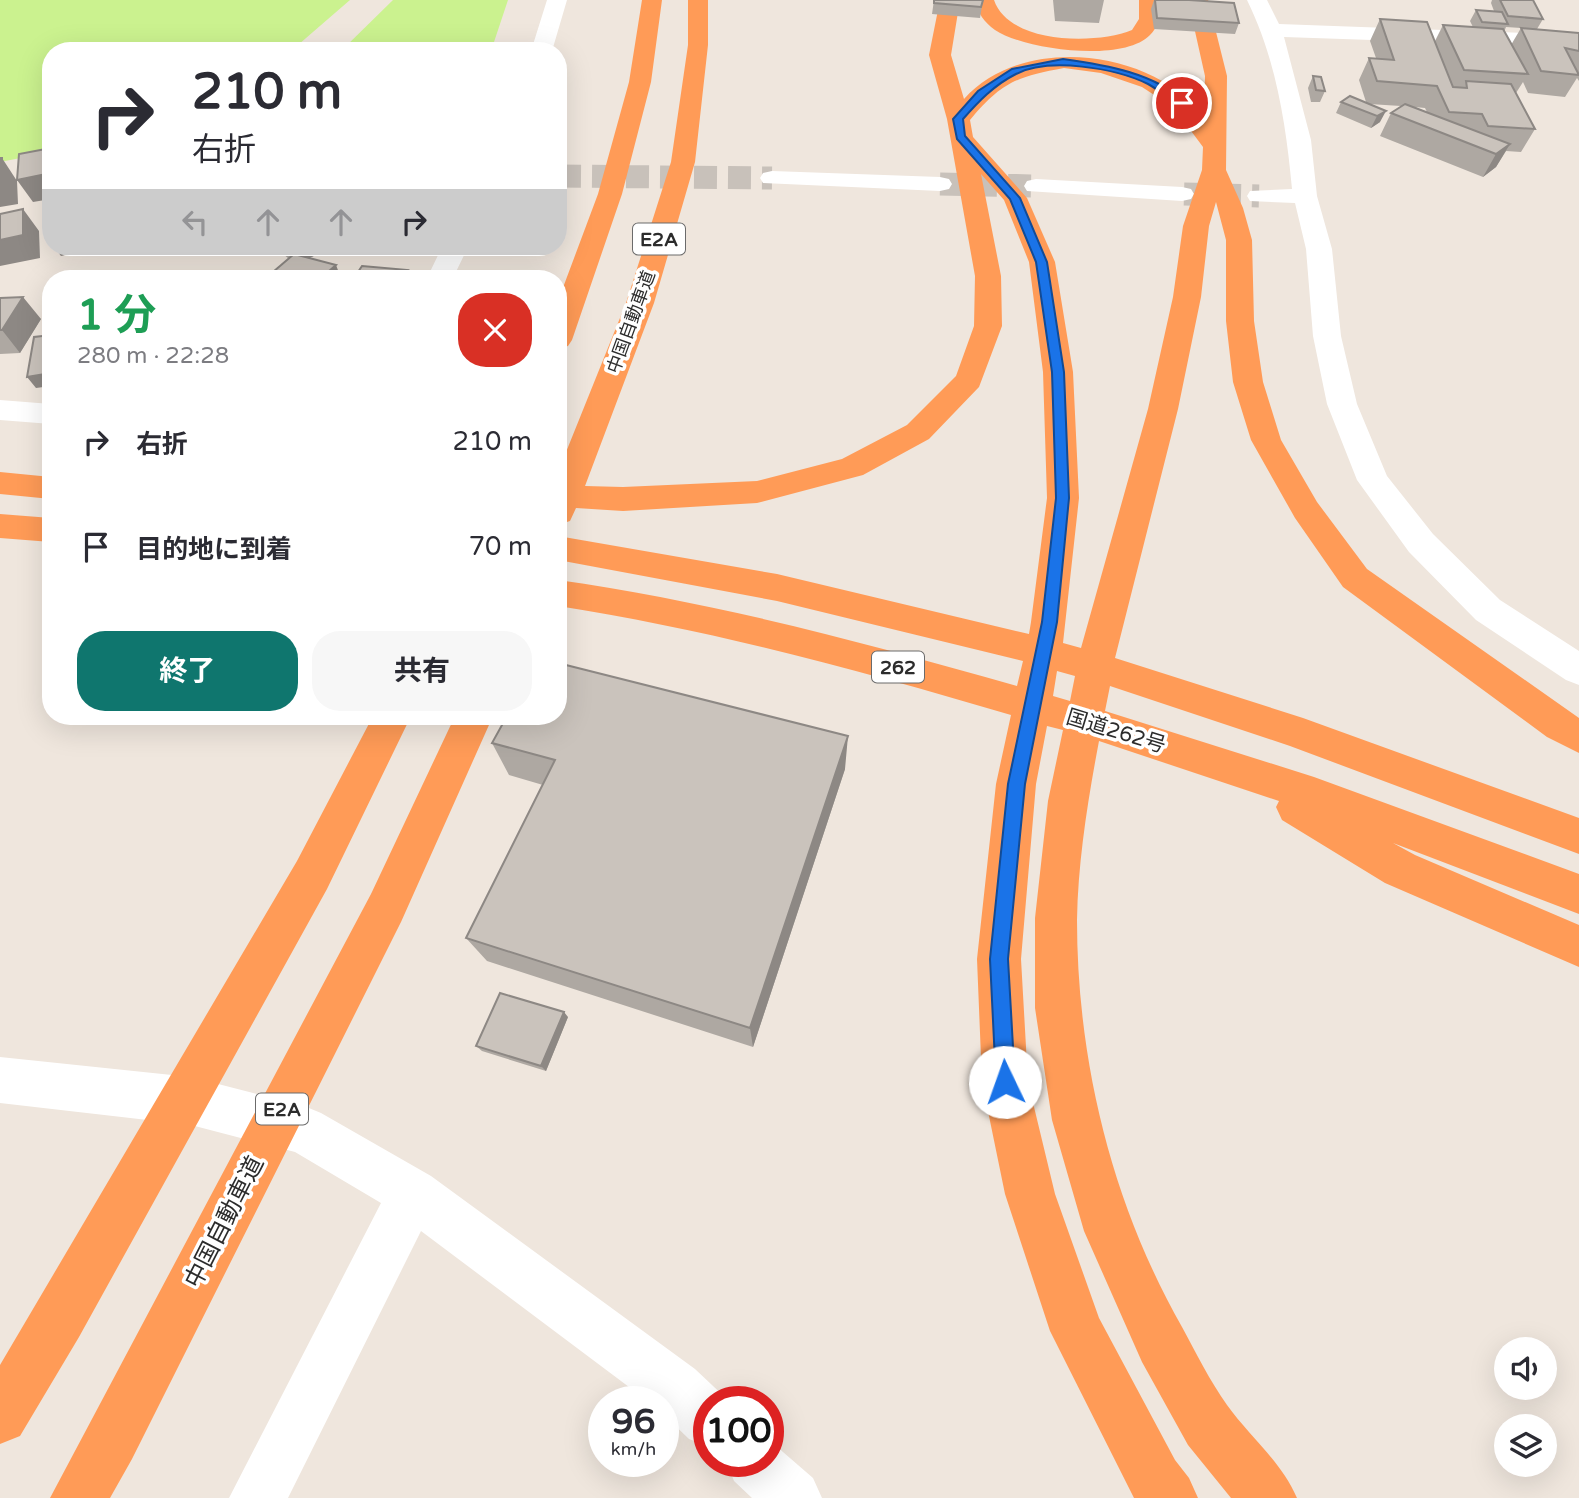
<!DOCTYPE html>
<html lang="ja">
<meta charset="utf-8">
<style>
body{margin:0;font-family:"Varela Round","Noto Sans JP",sans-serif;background:#f7f7f7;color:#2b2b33;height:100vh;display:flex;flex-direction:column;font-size:26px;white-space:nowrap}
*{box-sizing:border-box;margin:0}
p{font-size:23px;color:#7c7c81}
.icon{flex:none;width:38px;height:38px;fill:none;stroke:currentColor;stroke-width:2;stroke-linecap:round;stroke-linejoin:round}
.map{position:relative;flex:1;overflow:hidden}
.side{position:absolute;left:42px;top:270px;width:525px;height:455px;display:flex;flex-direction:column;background:#fff;border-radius:28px;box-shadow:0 7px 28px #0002}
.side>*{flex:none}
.top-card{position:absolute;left:42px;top:42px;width:525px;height:214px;border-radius:28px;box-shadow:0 7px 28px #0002;background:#fff;color:#2b2b33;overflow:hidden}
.buttons{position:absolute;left:1494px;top:1337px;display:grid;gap:14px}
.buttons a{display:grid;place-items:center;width:63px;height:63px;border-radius:50%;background:#fff;box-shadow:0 7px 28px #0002;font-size:35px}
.speed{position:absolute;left:588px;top:1386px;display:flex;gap:14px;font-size:35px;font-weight:700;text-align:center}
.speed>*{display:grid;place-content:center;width:91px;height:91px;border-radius:50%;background:#fff;box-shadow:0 7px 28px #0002;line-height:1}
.speed small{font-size:18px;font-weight:400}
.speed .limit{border:10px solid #d22;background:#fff;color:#111}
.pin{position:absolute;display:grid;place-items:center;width:60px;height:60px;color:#fff;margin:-30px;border:4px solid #fff;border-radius:50%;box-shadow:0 2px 7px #0007}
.me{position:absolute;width:77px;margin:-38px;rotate:357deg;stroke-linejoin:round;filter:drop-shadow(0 0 5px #0008)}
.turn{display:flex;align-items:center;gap:24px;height:147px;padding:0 35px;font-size:32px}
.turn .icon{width:91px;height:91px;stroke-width:2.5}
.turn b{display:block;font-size:49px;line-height:60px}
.lanes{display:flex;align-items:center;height:66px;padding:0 35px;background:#0003;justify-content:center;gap:35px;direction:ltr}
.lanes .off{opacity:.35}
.round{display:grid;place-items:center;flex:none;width:74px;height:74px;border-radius:28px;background:#f7f7f7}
.summary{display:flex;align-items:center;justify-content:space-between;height:119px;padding:0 35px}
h1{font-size:42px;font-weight:700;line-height:52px;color:#1e9e55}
.primary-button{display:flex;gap:14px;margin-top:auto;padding:14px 35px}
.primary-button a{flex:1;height:80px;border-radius:28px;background:#0f766e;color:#fff;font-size:28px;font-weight:700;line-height:80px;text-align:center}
.primary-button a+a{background:#f7f7f7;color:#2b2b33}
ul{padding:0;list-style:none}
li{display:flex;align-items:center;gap:21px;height:105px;padding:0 35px}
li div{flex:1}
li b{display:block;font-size:26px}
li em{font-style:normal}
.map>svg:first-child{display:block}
.pitch{fill:#cbf28f}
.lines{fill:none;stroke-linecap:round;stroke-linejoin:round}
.minor-tunnel{stroke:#c8c1ba;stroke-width:23;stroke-dasharray:23 11;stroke-linecap:butt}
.minor{fill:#fff;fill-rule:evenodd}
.highway{fill:#ff9b57;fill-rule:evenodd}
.wall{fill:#aea8a2;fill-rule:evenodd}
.shaded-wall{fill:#8d8884}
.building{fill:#cac3bc;stroke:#8d8884;stroke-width:2}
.route{fill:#1a73e8;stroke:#114b97;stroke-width:2}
.labels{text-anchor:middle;stroke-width:7;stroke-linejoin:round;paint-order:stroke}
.far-street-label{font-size:18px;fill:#2c2c2c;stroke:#fff}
.shield{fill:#fff;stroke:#6b6b6b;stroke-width:2}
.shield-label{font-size:19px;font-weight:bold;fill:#2c2c2c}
.street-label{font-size:21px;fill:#2c2c2c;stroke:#fff}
.near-street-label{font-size:24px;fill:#2c2c2c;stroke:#fff}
</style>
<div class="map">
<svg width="1579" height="1498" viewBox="0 0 1579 1498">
<rect width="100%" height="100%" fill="#efe6dd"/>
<path class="pitch" d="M 0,0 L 350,0 L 291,51 L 51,51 L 51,152 L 0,162 Z
M 393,0 L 508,0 L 491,51 L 341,51 Z"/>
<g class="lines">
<path class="minor-tunnel" d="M 558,176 L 772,178
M 940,184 L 1036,186
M 1184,194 L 1259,196"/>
<path class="minor" d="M 547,0 L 567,0 L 552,51 L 531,51 Z
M 1247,0 L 1267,0 L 1279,24 L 1579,35 L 1579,47 L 1284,37 L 1311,140 L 1317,196 L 1332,249 L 1341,336 L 1357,404 L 1387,476 L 1433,534 L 1500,600 L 1579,651 L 1579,685 L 1566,680 L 1476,620 L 1409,552 L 1357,480 L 1327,404 L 1313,336 L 1306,249 L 1295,203 L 1250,201 L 1247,196 L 1250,191 L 1292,189 C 1286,124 1276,59 1247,0 Z
M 772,171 L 940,177 L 949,179 L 952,184 L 949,189 L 940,191 L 763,183 L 760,178 L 763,173 Z
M 1036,179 L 1182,187 L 1191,189 L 1194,194 L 1191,199 L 1182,201 L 1027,191 L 1024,186 L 1027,181 Z
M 442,247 L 468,247 L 453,278 L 427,278 Z
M 0,400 L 51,404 L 51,424 L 0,420 Z
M 0,1057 L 191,1077 L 304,1106 L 321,1113 L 431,1176 L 695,1369 L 730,1402 L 709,1402 L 709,1447 L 689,1439 L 663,1414 L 663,1402 L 649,1402 L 421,1231 L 288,1498 L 229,1498 L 381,1203 L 295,1152 L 191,1125 L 0,1103 Z
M 768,1439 L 813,1478 L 822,1498 L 752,1498 L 734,1481 L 726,1461 L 768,1461 Z"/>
<path class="highway" d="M 642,0 L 662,0 L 651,82 L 622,194 L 572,340 L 568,346 L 558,349 L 558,301 L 598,194 L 629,82 Z
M 688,0 L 708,0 L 708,45 L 695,162 L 654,303 L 585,486 L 623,487 L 757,481 L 842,459 L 907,425 L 956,376 L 974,326 L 975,276 L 947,119 L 929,55 L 940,0 L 960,0 L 951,55 L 964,99 C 1023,33 1153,49 1204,117 L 1205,76 L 1188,0 L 1208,0 L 1227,76 L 1226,170 L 1243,208 L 1252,240 L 1254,321 L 1263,382 L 1281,440 L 1317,502 L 1367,569 L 1579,718 L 1579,753 L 1547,737 L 1343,587 L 1295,518 L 1251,440 L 1233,382 L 1226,321 L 1226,240 L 1216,202 L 1209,226 L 1201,297 L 1178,409 L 1115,658 L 1303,718 L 1579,818 L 1579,854 L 1290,746 L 1110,686 L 1105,711 L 1314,777 L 1579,874 L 1579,914 L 1393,843 L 1415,855 L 1579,925 L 1579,967 L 1385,883 L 1282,820 L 1276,807 L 1279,801 L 1099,741 C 1088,799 1078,861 1077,920 C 1077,1061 1112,1204 1182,1327 C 1196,1353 1210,1381 1227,1405 C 1250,1437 1281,1461 1297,1498 L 1231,1498 L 1188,1445 L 1142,1362 L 1084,1231 L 1052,1120 L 1035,1008 L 1035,918 L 1048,801 L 1063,730 L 1047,726 L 1036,784 L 1021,959 L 1028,1082 L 1055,1194 L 1099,1318 L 1175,1460 L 1189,1478 L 1198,1498 L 1134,1498 L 1050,1331 L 1005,1194 L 982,1082 L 977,959 L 996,784 L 1011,715 C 862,671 712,630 558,606 L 558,580 C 714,602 866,643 1017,686 L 1023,661 L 777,601 L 558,560 L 558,536 L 777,574 L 1029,634 L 1031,622 L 1047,498 L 1043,372 L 1029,262 L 1004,200 L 981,174 L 1001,276 L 1002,326 L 979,387 L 929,439 L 863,475 L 757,503 L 623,511 L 576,508 L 570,521 L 558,525 L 558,472 L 626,303 L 671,162 L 688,45 ZM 1064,68 L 1101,73 L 1142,87 L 1174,108 L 1203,147 L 1202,170 L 1183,226 L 1173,297 L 1148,409 L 1081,648 L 1063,643 L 1079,498 L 1073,372 L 1055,262 L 1027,198 L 973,137 L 970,120 C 1002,82 1016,77 1064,68 ZM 1057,671 L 1075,676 L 1070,701 L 1053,696 Z
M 974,0 L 994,0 C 1009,44 1095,45 1132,30 L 1139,19 L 1139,0 L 1159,0 C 1161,13 1160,25 1150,35 C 1123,63 1025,50 995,30 C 984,22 978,13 974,0 Z
M 0,472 L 51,477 L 51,499 L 0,494 Z
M 0,514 L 51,518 L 51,542 L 0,538 Z
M 373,716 L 411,716 L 327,889 L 79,1337 L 20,1436 L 0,1444 L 0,1365 L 297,861 Z
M 455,716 L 493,716 L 401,922 L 132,1459 L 110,1498 L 50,1498 L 371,894 Z"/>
</g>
<path class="wall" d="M 934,0 L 983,0 L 980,18 L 932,14 Z
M 1053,0 L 1104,0 L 1099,23 L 1055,21 Z
M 1154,0 L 1189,0 L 1239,23 L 1235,34 L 1154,29 L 1151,9 Z
M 1492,0 L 1533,0 L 1543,19 L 1537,29 L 1579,33 L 1579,81 L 1577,78 L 1565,97 L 1528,93 L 1523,82 L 1516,93 L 1535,129 L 1521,152 L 1506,151 L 1496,167 L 1483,177 L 1380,136 L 1391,113 L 1401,106 L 1369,104 L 1380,122 L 1371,128 L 1336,113 L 1341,102 L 1366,102 L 1359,80 L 1369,58 L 1376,58 L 1370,41 L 1380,19 L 1435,41 L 1443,25 L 1473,27 L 1470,21 L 1476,10 L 1494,11 L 1491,3 ZM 1506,27 L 1521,28 L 1511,45 L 1504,32 ZM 1415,107 L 1425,108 L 1427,112 Z
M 1313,76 L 1325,91 L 1320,102 L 1311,102 L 1308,88 Z
M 275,247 L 335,247 L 309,258 L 289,259 Z
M 0,298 L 41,319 L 20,353 L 0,354 Z
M 492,743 L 845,769 L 753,1047 L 487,961 L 466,938 L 543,785 L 509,775 Z
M 568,1017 L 546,1071 L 482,1051 L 476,1046 Z"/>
<path class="shaded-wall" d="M 1386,111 L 1380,122 L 1371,128 L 1377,116 Z
M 1510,144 L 1496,167 L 1483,177 L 1496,154 Z
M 2,158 L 17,181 L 18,204 L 0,207 L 0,182 Z
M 51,173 L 51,199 L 33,202 L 17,180 Z
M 23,209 L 39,231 L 40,258 L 0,266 L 0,240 Z
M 51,232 L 51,241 L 45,233 Z
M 54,247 L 104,247 L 61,256 Z
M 287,247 L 335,247 L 295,264 Z
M 336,265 L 341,278 L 321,278 Z
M 408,270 L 411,278 L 403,278 Z
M 23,297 L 41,319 L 20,353 L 2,330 Z
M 51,373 L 51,386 L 36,388 L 27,377 Z
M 848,736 L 845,769 L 753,1047 L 750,1028 Z
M 564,1012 L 568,1017 L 546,1071 L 541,1066 Z"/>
<path class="building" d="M 934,0 L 983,0 L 981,7 L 934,3 Z
M 1155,0 L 1189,0 L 1234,3 L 1239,23 L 1157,18 Z
M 1500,0 L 1533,0 L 1543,19 L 1508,16 Z
M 1476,10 L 1502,12 L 1508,24 L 1482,22 Z
M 1380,19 L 1427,22 L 1453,87 L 1467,88 L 1466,81 L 1511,84 L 1535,129 L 1488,126 L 1482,114 L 1449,112 L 1437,86 L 1377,81 L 1369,58 L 1394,60 Z
M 1443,25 L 1503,29 L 1528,74 L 1464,70 Z
M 1521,28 L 1579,33 L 1579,51 L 1565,48 L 1579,75 L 1541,71 Z
M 1313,76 L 1321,77 L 1325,91 L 1316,90 Z
M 1350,96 L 1386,111 L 1377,116 L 1341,102 Z
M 1405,104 L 1510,144 L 1496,154 L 1391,113 Z
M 51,148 L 51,173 L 17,180 L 19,154 Z
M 0,158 L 2,158 L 2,181 L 0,182 Z
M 51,204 L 51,232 L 45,233 L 44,205 Z
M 23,209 L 23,235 L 0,240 L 0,214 Z
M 294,254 L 336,265 L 321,278 L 266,278 Z
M 362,266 L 408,270 L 403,278 L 354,278 Z
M 23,297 L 2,330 L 0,330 L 0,298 Z
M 51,335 L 51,373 L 27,377 L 34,337 Z
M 558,663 L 848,736 L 750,1028 L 466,938 L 555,760 L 492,743 L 507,716 L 558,716 Z
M 500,993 L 564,1012 L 541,1066 L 476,1046 Z"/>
<path class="route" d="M 1063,59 C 1107,65 1154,73 1187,103 L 1179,105 C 1169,99 1159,90 1148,84 C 1115,68 1049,57 1016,74 C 994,85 978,102 963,119 L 965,136 L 1020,198 L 1047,262 L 1064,372 L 1069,498 L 1057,622 L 1025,784 L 1008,959 L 1015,1082 L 1012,1089 L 1005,1092 L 999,1089 L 996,1082 L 990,959 L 1008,784 L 1042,622 L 1056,498 L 1052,372 L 1036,262 L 1010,199 L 957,139 L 953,119 L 978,91 L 1012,69 Z"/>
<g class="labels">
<g class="far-street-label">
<text transform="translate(631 322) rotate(-70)" y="6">中国自動車道</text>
</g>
<g class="shield">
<rect x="633" y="223.5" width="52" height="31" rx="5"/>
<rect x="872" y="651.5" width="52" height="31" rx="5"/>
<rect x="256" y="1093.5" width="52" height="31" rx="5"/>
</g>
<g class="shield-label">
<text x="659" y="246">E2A</text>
<text x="898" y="674">262</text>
<text x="282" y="1116">E2A</text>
</g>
<g class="street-label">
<text transform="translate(1116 731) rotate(17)" y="7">国道262号</text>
</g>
<g class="near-street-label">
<text transform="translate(224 1222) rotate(-63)" y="8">中国自動車道</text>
</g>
</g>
</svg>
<div class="buttons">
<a><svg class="icon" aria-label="sound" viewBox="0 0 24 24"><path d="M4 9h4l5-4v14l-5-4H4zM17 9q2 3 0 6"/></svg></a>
<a><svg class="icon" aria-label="layers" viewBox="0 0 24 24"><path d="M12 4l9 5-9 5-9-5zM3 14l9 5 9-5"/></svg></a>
</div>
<div class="speed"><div>96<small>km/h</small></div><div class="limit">100</div></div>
<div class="pin" style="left:1182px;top:103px;background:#d93025"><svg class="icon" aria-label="arrive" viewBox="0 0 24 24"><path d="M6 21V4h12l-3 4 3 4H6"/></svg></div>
<svg class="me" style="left:1005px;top:1082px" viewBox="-20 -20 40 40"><circle r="19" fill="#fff"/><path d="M0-13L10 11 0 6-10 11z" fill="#1a73e8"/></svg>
<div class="top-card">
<div class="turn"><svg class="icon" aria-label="right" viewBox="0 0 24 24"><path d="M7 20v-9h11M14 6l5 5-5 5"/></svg><div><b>210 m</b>右折</div></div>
<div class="lanes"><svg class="icon off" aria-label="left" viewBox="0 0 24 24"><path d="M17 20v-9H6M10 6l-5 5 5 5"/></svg><svg class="icon off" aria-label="ahead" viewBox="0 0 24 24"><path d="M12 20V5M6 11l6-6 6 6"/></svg><svg class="icon off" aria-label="ahead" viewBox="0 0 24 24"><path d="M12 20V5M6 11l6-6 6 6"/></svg><svg class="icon" aria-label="right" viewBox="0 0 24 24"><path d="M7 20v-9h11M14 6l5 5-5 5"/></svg></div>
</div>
<section class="side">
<div class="summary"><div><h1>1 分</h1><p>280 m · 22:28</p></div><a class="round" style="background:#d93025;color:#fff"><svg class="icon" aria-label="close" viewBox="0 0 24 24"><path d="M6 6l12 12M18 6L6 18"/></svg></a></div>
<ul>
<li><svg class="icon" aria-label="right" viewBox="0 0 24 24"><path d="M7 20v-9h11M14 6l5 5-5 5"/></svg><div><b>右折</b></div><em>210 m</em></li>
<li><svg class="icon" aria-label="arrive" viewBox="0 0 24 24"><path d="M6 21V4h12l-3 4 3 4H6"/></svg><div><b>目的地に到着</b></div><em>70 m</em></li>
</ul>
<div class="primary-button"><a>終了</a><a>共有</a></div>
</section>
</div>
